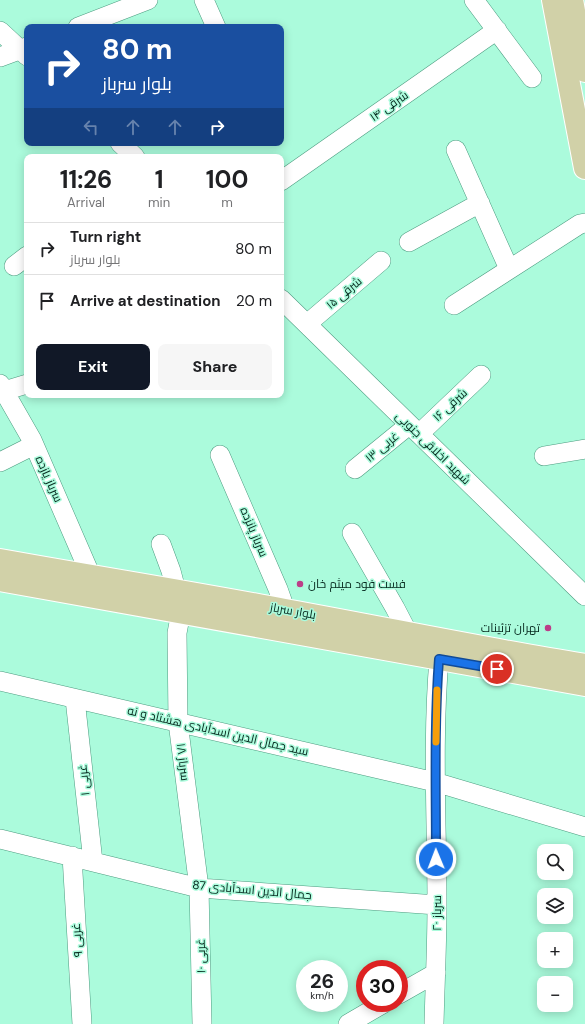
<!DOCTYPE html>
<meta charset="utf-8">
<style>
body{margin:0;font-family:"DM Sans",Cairo,sans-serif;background:#f6f6f6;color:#202124;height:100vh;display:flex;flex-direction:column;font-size:15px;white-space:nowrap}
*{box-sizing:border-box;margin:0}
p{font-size:13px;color:#757577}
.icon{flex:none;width:22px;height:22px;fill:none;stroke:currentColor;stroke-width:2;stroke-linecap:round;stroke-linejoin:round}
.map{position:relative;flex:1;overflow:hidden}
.side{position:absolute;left:24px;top:154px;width:260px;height:244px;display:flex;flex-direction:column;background:#fff;border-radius:8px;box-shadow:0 2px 10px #0003}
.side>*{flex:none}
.guide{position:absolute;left:24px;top:24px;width:260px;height:122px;border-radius:8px;box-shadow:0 2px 10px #0003;background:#1a4fa0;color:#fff;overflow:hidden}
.buttons{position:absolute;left:537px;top:844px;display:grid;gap:8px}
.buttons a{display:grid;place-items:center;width:36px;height:36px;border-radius:8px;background:#fff;box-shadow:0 2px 10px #0003;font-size:20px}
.speed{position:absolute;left:296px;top:960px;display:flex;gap:8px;font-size:20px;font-weight:700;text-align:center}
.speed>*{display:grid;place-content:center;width:52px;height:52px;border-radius:50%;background:#fff;box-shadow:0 2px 10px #0003;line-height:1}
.speed small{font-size:10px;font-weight:400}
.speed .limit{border:6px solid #d22;background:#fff;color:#111}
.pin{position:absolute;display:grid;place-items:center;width:34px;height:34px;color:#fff;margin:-17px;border:2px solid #fff;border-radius:50%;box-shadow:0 1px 4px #0007}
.me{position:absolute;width:44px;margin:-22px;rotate:359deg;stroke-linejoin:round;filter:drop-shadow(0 0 3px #0008)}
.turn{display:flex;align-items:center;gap:14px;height:84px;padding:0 12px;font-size:18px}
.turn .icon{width:52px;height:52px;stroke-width:2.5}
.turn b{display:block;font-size:28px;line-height:34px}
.lanes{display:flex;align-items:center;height:38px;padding:0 12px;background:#0003;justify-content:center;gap:20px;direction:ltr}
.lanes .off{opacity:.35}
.eta{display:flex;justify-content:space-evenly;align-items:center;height:68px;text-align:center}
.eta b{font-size:24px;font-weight:700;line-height:28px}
.cta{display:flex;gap:8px;margin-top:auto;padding:8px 12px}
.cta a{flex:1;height:46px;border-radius:8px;background:#111827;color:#fff;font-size:16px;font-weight:700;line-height:46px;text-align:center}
.cta a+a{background:#f6f6f6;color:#202124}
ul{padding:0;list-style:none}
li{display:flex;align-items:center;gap:12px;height:52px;padding:0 12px;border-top:1px solid #e0e0e0}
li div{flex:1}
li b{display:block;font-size:15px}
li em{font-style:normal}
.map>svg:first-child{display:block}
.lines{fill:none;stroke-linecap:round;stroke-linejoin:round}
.minor-casing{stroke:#4d9c80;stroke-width:20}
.major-casing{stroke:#fff;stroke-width:24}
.minor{stroke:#fff;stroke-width:19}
.major{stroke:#d1d1a8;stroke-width:22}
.route-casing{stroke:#114b97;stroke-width:10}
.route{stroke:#1a73e8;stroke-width:7}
.slow{stroke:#f59e0b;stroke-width:7}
.poi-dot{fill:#bc3d88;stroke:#abfbdc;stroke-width:1.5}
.labels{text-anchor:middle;stroke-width:3;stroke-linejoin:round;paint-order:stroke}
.street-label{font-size:12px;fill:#06291e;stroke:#abfbdc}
.poi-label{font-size:12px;fill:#06291e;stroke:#abfbdc;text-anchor:start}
</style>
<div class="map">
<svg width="585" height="1024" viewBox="0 0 585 1024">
<rect width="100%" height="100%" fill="#abfbdc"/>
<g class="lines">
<defs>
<path id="minor" d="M 204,0 L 216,27
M 474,0 L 532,78
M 78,27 L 148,0
M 0,31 L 27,56
M 0,57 L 27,47
M 120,143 L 135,157
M 456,150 L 509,269
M 281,181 L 497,30
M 409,242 L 480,203
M 14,266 L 27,256
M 281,299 L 585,596
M 454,305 L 580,224 L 585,223
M 307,324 L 381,261
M 0,384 L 32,440 L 91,576
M 4,391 L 27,384
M 419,434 L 481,375
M 220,455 L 278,589 L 285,609
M 544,456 L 585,449
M 0,462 L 34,445
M 355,469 L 409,425
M 352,533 L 395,608 L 408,633
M 161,544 L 171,571 L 176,590
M 181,612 L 177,633 L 178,722 L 199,888 L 202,1024
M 0,681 L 435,782 L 585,827
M 75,699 L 93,862
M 0,839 L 199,888 L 437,905
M 72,856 L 82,1024
M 399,994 L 436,973
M 348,1024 L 384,1003
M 434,1024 C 435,984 437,945 437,905 C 437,823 432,741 439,659"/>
<path id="major" d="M 553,0 L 585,168
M 572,0 L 585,71
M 0,560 C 95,577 190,592 285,610 C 385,628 485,649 585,665
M 0,580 L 585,685"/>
</defs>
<use href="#minor" class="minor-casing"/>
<use href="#major" class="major-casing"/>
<use href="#minor" class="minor"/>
<use href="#major" class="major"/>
</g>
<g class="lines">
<defs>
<path id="route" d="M 436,859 C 436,792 434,725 439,659 L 497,669"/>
</defs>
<use href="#route" class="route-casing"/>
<use href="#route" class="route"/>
<path class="slow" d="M 436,742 L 437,690"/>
</g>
<g class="poi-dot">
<circle cx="300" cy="584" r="4"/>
<circle cx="548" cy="628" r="4"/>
</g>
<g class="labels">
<g class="street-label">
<text transform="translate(389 106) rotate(-35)" y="4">شرقی ۱۴</text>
<text transform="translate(344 293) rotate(-40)" y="4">شرقی ۱۵</text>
<text transform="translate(450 405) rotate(-43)" y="4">شرقی ۱۶</text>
<text transform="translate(382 447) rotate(-40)" y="4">غربی ۱۳</text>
<text transform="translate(433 448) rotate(44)" y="4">شهید اخلاقی جنوبی</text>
<text transform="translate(49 479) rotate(66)" y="4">سرباز یازده</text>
<text transform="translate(254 532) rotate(67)" y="4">سرباز پانزده</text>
<text transform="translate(293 611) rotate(10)" y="4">بلوار سرباز</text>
<text transform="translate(218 731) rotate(13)" y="4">سید جمال الدین اسدآبادی هشتاد و نه</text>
<text transform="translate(183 762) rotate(83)" y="4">سرباز ۱۸</text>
<text transform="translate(84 780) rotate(-96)" y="4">غربی ۱</text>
<text transform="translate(252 890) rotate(5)" y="4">جمال الدین اسدآبادی 87</text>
<text transform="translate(437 913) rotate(-90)" y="4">سرباز ۲۰</text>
<text transform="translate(77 940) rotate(-94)" y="4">غربی ۹</text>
<text transform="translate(201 956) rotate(-91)" y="4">غربی ۱۰</text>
</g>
<g class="poi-label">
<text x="308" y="588">فست فود میثم خان</text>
<text x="540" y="632" text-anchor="end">تهران تزئینات</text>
</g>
</g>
</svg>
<div class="buttons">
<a><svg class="icon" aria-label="search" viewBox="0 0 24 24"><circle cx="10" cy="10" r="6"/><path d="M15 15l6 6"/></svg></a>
<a><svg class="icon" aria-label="layers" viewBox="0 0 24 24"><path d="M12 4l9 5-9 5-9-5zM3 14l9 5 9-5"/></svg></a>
<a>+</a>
<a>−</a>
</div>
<div class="speed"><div>26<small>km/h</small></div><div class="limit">30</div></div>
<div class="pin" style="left:497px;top:669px;background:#d93025"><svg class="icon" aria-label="arrive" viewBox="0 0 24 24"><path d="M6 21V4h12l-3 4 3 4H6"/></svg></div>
<svg class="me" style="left:436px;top:859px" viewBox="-20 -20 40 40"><circle r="17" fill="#1a73e8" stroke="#fff" stroke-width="3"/><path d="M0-11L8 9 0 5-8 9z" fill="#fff"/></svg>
<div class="guide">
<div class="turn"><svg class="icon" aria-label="right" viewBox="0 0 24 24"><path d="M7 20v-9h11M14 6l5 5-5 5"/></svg><div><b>80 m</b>بلوار سرباز</div></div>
<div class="lanes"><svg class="icon off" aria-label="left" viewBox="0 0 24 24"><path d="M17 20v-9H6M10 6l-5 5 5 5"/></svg><svg class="icon off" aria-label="ahead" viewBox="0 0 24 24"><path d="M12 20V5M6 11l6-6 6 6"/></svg><svg class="icon off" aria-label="ahead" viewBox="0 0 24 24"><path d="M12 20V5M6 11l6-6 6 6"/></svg><svg class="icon" aria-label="right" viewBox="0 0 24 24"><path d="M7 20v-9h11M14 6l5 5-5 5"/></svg></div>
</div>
<section class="side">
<div class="eta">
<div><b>11:26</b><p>Arrival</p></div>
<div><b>1</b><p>min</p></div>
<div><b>100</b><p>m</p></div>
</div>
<ul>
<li><svg class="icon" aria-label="right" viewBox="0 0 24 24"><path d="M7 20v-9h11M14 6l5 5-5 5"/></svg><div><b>Turn right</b><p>بلوار سرباز</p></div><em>80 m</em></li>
<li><svg class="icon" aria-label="arrive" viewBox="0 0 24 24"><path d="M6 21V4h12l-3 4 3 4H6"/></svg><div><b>Arrive at destination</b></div><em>20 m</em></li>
</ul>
<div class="cta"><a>Exit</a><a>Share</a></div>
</section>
</div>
